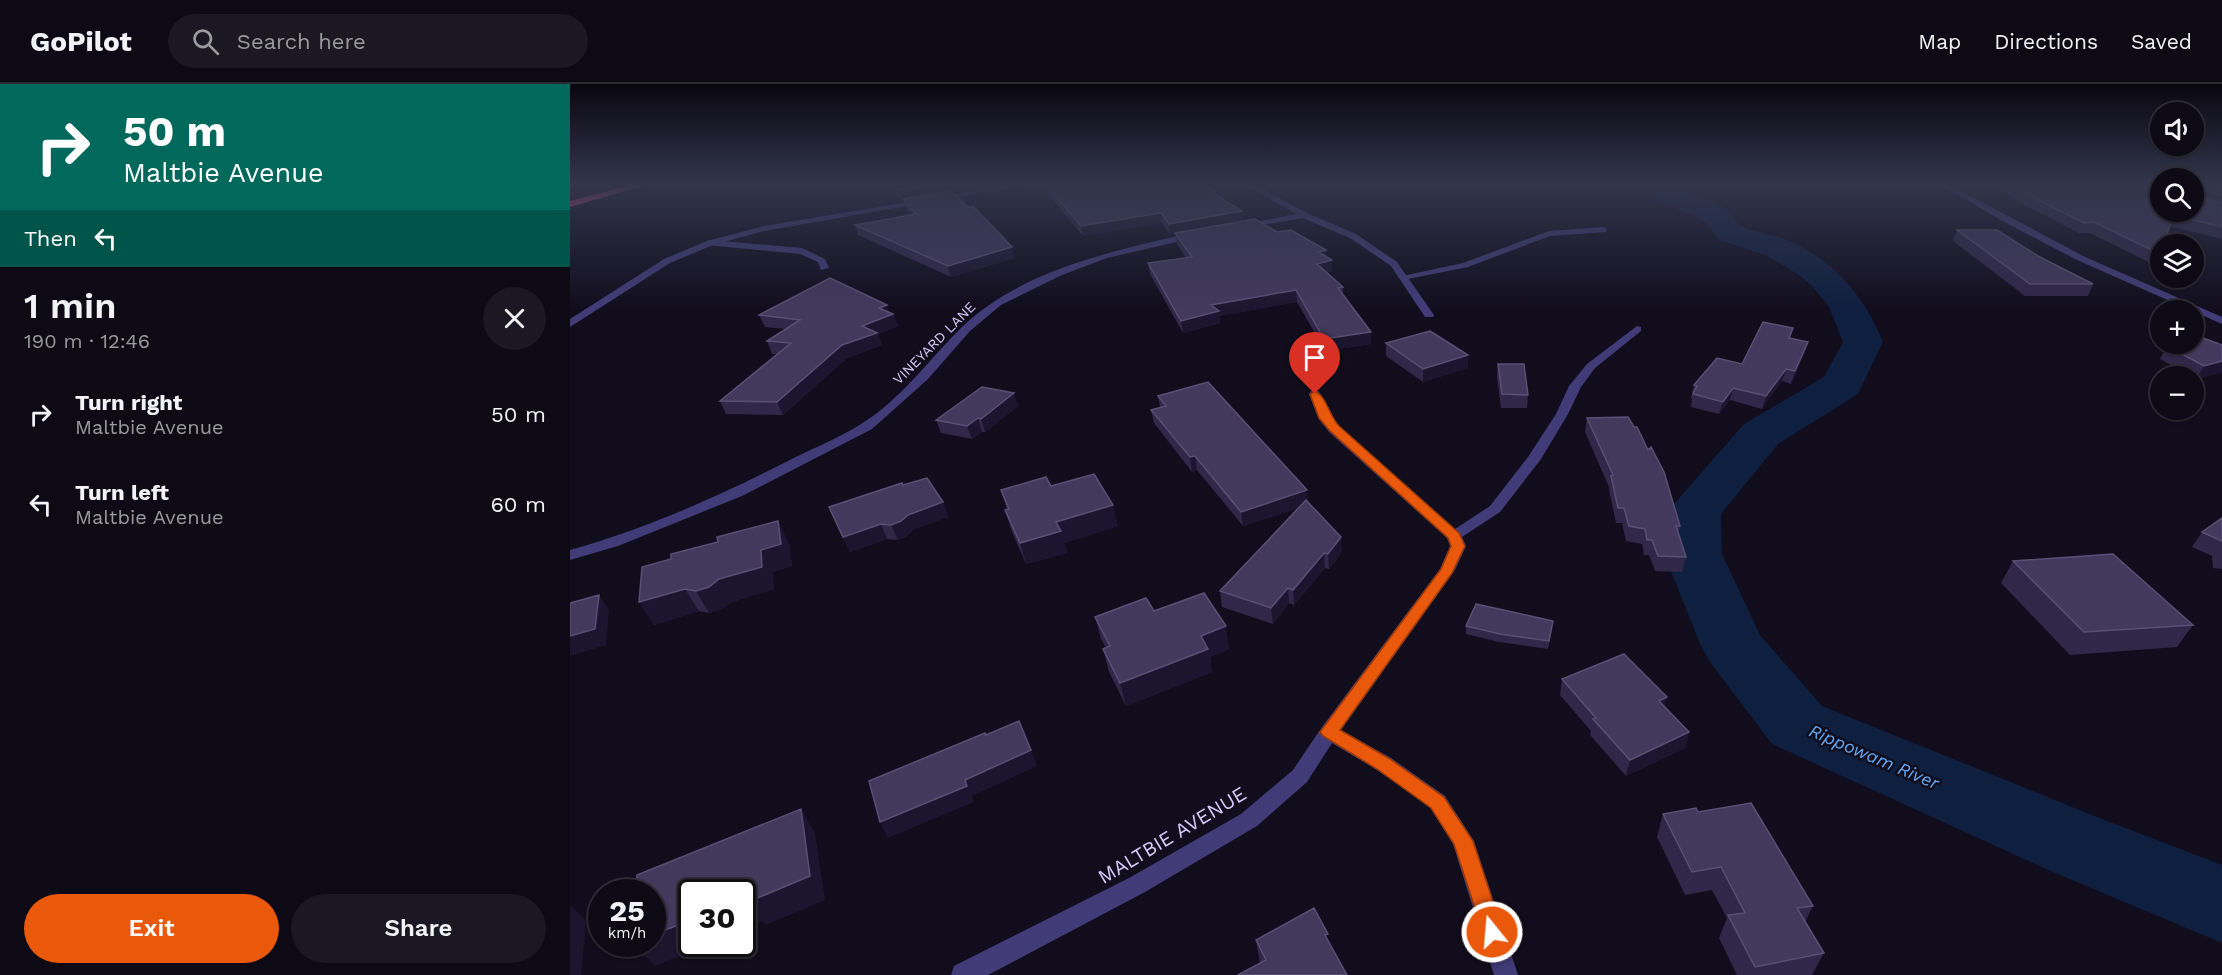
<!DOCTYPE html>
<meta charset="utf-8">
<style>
body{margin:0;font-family:"Work Sans",sans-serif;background:#1b1823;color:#f1f3f6;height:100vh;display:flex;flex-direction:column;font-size:22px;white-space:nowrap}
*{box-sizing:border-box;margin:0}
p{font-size:20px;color:#9a9aa1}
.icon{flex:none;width:33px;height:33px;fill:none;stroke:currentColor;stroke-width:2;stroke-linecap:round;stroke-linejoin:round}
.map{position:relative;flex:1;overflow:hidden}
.sheet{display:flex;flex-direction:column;background:#0d0a16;width:570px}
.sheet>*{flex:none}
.banner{background:#00695c;color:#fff;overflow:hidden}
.controls{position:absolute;left:1580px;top:18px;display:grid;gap:12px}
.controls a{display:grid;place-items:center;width:54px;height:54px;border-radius:50%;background:#0d0a16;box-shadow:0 2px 4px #0004,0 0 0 2px #2d2b35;font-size:30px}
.speed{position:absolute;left:18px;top:795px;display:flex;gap:12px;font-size:30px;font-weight:700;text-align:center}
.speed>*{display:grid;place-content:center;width:78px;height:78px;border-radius:50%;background:#0d0a16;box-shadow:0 2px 4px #0004,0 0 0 2px #2d2b35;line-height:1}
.speed small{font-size:15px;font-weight:400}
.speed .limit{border:3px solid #111;border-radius:9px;background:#fff;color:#111}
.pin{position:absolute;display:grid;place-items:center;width:51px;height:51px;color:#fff;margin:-62px -26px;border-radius:50% 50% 50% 0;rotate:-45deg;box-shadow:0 0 6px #0007}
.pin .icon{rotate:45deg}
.me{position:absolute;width:66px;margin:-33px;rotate:343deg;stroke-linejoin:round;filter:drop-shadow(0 0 4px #0008)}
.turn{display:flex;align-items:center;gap:21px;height:126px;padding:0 24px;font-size:27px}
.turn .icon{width:78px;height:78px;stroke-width:2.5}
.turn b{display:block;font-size:42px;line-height:51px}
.then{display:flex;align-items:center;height:57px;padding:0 24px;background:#0003;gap:12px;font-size:22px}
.round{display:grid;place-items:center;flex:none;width:63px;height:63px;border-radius:32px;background:#1b1823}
.summary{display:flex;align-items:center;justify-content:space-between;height:102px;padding:0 24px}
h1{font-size:36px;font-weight:600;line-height:45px}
.cta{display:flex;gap:12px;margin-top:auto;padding:12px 24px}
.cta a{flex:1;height:69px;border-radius:36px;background:#ea580c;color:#fff;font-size:24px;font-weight:600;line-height:69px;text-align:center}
.cta a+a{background:#1b1823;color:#f1f3f6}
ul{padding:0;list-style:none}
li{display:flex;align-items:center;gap:18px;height:90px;padding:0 24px}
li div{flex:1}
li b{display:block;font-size:22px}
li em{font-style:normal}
header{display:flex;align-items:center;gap:36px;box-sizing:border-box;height:84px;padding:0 30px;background:#0d0a16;border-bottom:2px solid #2d2b35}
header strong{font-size:28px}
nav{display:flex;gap:33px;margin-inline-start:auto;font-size:21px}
.search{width:420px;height:54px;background:#1b1823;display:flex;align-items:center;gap:15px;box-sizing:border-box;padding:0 21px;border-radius:33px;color:#9a9aa1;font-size:22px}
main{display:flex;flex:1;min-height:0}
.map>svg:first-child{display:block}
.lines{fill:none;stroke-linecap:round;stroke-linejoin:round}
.river{fill:#0f1f3f;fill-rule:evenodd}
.service{fill:#413c78;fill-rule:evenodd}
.minor{fill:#413c78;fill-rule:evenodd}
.motorway{fill:#f25295;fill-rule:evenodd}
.wall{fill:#302749}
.shaded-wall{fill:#1c1530}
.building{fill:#42395c;stroke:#595075;stroke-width:1.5}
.route{fill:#ea580c;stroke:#983908;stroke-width:1.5}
.labels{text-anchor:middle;stroke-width:5;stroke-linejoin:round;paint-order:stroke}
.far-street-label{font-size:14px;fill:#d5cdfb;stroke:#110d1d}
.water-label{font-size:18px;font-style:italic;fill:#63a8f3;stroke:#110d1d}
.near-street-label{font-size:20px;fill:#d5cdfb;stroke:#110d1d}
</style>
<header>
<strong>GoPilot</strong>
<div class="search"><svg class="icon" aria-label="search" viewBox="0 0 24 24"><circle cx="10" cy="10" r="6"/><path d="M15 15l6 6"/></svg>Search here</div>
<nav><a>Map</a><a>Directions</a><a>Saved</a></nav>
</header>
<main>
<section class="sheet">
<div class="banner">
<div class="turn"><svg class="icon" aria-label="right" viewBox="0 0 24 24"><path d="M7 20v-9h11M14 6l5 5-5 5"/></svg><div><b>50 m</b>Maltbie Avenue</div></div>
<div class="then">Then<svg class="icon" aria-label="left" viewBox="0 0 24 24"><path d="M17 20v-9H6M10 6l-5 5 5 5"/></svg></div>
</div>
<div class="summary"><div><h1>1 min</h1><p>190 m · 12:46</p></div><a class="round"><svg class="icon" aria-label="close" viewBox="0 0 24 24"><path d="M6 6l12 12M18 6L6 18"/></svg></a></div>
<ul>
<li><svg class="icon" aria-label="right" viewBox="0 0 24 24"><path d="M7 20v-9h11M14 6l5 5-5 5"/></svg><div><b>Turn right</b><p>Maltbie Avenue</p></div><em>50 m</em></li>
<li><svg class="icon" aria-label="left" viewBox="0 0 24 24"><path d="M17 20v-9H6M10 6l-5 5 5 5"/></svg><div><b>Turn left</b><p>Maltbie Avenue</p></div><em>60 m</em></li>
</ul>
<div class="cta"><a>Exit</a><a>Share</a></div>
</section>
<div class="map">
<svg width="1652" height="891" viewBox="0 0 1652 891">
<rect width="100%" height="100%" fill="#110d1d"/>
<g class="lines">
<path class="river" d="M 1075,100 L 1103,100 L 1106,104 C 1123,109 1142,114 1156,125 C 1162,130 1165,138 1171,142 C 1183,149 1202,150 1215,155 C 1263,175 1294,211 1313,258 L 1288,310 L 1208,360 L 1151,430 L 1152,470 L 1190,551 L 1252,622 L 1532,735 L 1652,781 L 1652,859 L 1476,785 L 1202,660 L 1140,578 L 1131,562 L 1094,470 L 1097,428 L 1174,340 L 1254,293 L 1273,258 L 1259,223 L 1242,202 L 1229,191 L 1197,172 L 1148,155 L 1137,140 L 1129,134 L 1085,116 Z"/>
<path class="service" d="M 1033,143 L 1036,144 L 1036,148 L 980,152 L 898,183 L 833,196 L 828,193 L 893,179 L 979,147 Z
M 140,156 L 232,164 L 255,175 L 259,184 L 251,186 L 248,178 L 230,170 L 137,161 L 137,157 Z"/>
<path class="minor" d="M 446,100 L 462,100 L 194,147 L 143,161 L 100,179 L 0,243 L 0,235 L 94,175 L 137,157 L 194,142 Z
M 674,100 L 683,100 L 737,129 L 786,150 L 827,178 L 864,231 L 863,233 L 855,233 L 821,182 L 780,154 L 733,134 L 669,145 L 669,141 L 726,130 Z
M 1369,100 L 1378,100 L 1513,172 L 1652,233 L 1652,240 L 1507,176 L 1438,140 Z
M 625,148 L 629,151 L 628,153 L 537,174 L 492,191 L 431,221 L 400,247 L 358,295 L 302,345 L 172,412 L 48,462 L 0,476 L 0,466 C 79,444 154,410 226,373 C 248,362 271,353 291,340 C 331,316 360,274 392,243 C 452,185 547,166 625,148 Z
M 1067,242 L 1071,243 L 1071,247 L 1025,284 L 1011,303 L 998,330 L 971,375 L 930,428 L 892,453 L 896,462 L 885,486 L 771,646 L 821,674 L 875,712 L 904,757 L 948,891 L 924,891 L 883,760 L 861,724 L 807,686 L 762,659 L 737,698 L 687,742 L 575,808 L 418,891 L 381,891 L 384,882 L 559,794 L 671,730 L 723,686 L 752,643 L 870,485 L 880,462 L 877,454 L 759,348 L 749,335 L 739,310 L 741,307 L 749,307 L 761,334 L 769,342 L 885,445 L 920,422 L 958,373 L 986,330 L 999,302 L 1017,280 Z"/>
<path class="motorway" d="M 0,100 L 6,100 L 0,103 Z
M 64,100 L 79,100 L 0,123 L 0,117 Z"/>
</g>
<path class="wall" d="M 319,100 L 374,100 L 376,107 L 445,174 L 381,193 L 288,151 L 285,141 L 342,131 L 336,124 L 334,116 L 331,117 L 320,102 Z
M 469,100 L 632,100 L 645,110 L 672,127 L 673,137 L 707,148 L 757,173 L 762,187 L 756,189 L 773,203 L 773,210 L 801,248 L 801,260 L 755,267 L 727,218 L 649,232 L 650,239 L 613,249 L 580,190 L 578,179 L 616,174 L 607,160 L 605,150 L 600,151 L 592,139 L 513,152 Z
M 1421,100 L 1590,100 L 1590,128 L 1623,100 L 1652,100 L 1652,155 L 1599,142 L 1590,160 L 1590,171 L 1585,181 L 1520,149 L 1509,149 L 1456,122 Z
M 1387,146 L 1468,172 L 1523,200 L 1518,212 L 1455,212 L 1383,157 Z
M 319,228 L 323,230 L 328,242 L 308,250 L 312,261 L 277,274 L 213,331 L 156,330 L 150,317 L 207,270 L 202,270 L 197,257 L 216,245 L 195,243 L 189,231 Z
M 1220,254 L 1238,258 L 1234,270 L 1221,300 L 1212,297 L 1192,325 L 1160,316 L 1149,330 L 1121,323 L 1122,315 L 1121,314 L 1124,301 L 1172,280 Z
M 816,259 L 898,271 L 898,284 L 853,298 L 816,272 Z
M 1652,261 L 1652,288 L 1626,295 L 1590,275 L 1597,262 Z
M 928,280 L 958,311 L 957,324 L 931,324 L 927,293 Z
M 588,312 L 737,406 L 737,417 L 772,468 L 759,485 L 755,484 L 724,521 L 719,519 L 703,540 L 652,523 L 650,507 L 729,424 L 673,442 L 627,386 L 622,388 L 584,339 L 581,326 L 590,324 Z
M 448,322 L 415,348 L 412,348 L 402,355 L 371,349 L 366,336 Z
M 1017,334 L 1110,442 L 1108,450 L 1116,473 L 1112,488 L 1085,487 L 1079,471 L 1074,471 L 1072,460 L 1056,457 L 1052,439 L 1046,439 L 1039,406 L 1039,403 L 1015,348 Z
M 333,401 L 373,418 L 378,433 L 344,445 L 337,452 L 328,456 L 317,455 L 280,468 L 259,423 Z
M 481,402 L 548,442 L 494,459 L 497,469 L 456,480 L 442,448 L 435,426 L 437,426 L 431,406 Z
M 1652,434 L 1652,485 L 1643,484 L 1642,472 L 1622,463 L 1632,448 Z
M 219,459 L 222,482 L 202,488 L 204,505 L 162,518 L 152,525 L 139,529 L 129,527 L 84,541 L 69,518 Z
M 1443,477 L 1623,541 L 1607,563 L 1500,571 L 1431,499 Z
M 584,527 L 659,565 L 640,573 L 642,588 L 556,622 L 539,588 L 533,565 L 536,564 L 531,555 L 525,533 Z
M 896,542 L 982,545 L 978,565 L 929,558 L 896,550 Z
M 992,595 L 1095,624 L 1119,648 L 1115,664 L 1056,692 L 1020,651 L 1021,647 L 990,611 Z
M 1128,728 L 1243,822 L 1235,838 L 1254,869 L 1242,891 L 1167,891 L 1149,854 L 1157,834 L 1142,806 L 1115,811 L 1087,753 L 1093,730 Z
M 758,850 L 690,879 L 686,856 Z"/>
<path class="shaded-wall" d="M 374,100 L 377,109 L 333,115 L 334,116 L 331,117 L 328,107 Z
M 672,127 L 673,137 L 600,151 L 599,140 Z
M 591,129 L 592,139 L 513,152 L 511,142 Z
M 442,163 L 445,174 L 381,193 L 378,182 Z
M 756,166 L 757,177 L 748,168 Z
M 762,176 L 762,187 L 747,191 L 747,180 Z
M 726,206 L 727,218 L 649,232 L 650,239 L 613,249 L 611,237 L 641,221 Z
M 317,221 L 320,231 L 323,230 L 328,242 L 308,250 L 312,261 L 277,274 L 213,331 L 207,318 L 292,242 L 309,224 Z
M 801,248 L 801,260 L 755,267 L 754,255 Z
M 1238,258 L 1234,270 L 1221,300 L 1225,287 Z
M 898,271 L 898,284 L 853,298 L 853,285 Z
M 1652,277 L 1652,288 L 1626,295 L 1634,282 Z
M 1216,285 L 1212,297 L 1192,325 L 1196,312 Z
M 1163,304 L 1160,316 L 1149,330 L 1153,318 Z
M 444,309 L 448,322 L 415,348 L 411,335 Z
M 408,334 L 412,348 L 402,355 L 397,342 Z
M 625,372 L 627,386 L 622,388 L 620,373 Z
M 737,406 L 738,421 L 673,442 L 671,428 Z
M 373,418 L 378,433 L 344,445 L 337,452 L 328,456 L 321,441 L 338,431 Z
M 543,421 L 548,442 L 494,459 L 497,469 L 456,480 L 450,459 L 486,438 Z
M 208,437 L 219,459 L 222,482 L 202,488 L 204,505 L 162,518 L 152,525 L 139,529 L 126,507 L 191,466 Z
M 311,440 L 317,455 L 280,468 L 273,453 Z
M 771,453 L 772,468 L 759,485 L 758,470 Z
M 754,469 L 755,484 L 724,521 L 723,506 Z
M 718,504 L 719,519 L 703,540 L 701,524 Z
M 115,505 L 129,527 L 84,541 L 69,518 Z
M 29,511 L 39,526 L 36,561 L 0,572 L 0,552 Z
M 656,542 L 659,565 L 640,573 L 642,588 L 556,622 L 550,599 L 631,552 Z
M 1097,613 L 1093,629 L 1089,617 Z
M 1119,648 L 1115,664 L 1056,692 L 1060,676 Z
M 461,666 L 467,682 L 402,712 L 404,718 L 318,754 L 310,738 L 395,696 Z
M 231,725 L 245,749 L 255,816 L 196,841 L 192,837 L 172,846 L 172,815 Z
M 0,821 L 16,837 L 11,891 L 0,891 Z
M 122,836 L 122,860 L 139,860 L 85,882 L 64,860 L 82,860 L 82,851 Z"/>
<path class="building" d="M 322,100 L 373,100 L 328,107 Z
M 475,100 L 632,100 L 645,108 L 643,109 L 672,127 L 599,140 L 591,129 L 511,142 Z
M 1440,100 L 1573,100 L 1590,104 L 1590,128 L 1623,128 L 1623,100 L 1652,100 L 1652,111 L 1629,105 L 1626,107 L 1626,112 L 1652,119 L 1652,143 L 1603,131 L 1594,160 L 1590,160 L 1590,170 L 1524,138 L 1514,139 L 1460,112 Z
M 381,107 L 398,123 L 403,122 L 442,163 L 378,182 L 285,141 L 346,130 L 333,115 Z
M 685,135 L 707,148 L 721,146 L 756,166 L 748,168 L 762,176 L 747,180 L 773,203 L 768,204 L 801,248 L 754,255 L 726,206 L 641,221 L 649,227 L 611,237 L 578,179 L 622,173 L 605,149 Z
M 1387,146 L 1427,146 L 1468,172 L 1523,200 L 1460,200 Z
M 260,194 L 317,221 L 309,224 L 323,230 L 292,242 L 307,249 L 272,261 L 207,318 L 150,317 L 221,259 L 197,257 L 230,236 L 189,231 Z
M 1193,238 L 1223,244 L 1219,254 L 1238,258 L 1225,287 L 1216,285 L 1196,312 L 1163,304 L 1153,318 L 1123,310 L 1127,302 L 1124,301 L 1147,274 L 1172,280 Z
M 860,247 L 898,271 L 853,285 L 816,259 Z
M 1633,254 L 1652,261 L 1652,277 L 1634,282 L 1597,262 L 1609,260 L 1623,260 L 1623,256 Z
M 928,280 L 954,280 L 958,311 L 932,310 Z
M 638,298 L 737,406 L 671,428 L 625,372 L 620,373 L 581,326 L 596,322 L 588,312 Z
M 412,303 L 444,309 L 411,335 L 408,334 L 397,342 L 366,336 Z
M 1058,333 L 1064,343 L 1067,343 L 1078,366 L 1081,363 L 1094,388 L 1110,442 L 1106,442 L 1116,473 L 1088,472 L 1082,456 L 1077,456 L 1075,445 L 1059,442 L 1054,424 L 1048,424 L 1041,392 L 1043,391 L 1017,334 Z
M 524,390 L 543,421 L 486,438 L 491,447 L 450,459 L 435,426 L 439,425 L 431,406 L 476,393 L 481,402 Z
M 357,394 L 373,418 L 338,431 L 331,437 L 321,441 L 311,440 L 273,453 L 259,423 L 332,399 L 333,401 Z
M 736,416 L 771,453 L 758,470 L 754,469 L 723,506 L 718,504 L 701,524 L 650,507 Z
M 1652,434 L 1652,457 L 1632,448 Z
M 208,437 L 211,460 L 191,466 L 192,483 L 149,495 L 139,503 L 126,507 L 115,505 L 69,518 L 72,483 L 101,475 L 101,470 L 148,458 L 147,453 Z
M 1543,470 L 1623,541 L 1514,548 L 1443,477 Z
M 634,509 L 656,542 L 631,552 L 638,565 L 550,599 L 533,565 L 540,562 L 525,533 L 576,514 L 584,527 Z
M 29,511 L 25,545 L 0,552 L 0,519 Z
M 906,520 L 983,537 L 979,557 L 930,550 L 896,542 Z
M 1054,570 L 1097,613 L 1089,617 L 1119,648 L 1060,676 L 1023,635 L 1026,634 L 992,595 Z
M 449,637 L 461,666 L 395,696 L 397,702 L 310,738 L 299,697 L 415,649 L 416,651 Z
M 1181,719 L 1243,822 L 1227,824 L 1254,869 L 1185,883 L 1158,831 L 1175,829 L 1151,783 L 1122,788 L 1093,730 L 1126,724 L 1128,728 Z
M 231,725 L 240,792 L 178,818 L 178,813 L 172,815 L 172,808 L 122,808 L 122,836 L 82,851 L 82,808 L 66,808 L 67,791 Z
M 744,824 L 758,850 L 755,851 L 777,891 L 668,891 L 696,876 L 686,856 Z"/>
<linearGradient id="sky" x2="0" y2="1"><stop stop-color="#090710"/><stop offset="0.44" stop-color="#32354c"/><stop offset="1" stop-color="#32354c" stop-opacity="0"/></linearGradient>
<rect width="1652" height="225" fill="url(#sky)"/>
<path class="route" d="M 745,307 C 756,312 760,333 769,342 L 889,449 L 895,462 L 882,489 L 770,646 L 820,675 L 874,713 L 903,757 L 933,848 L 930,855 L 922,858 L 915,855 L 884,760 L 861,724 L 807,685 L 753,652 L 750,648 L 871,485 L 881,462 L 878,454 L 760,347 L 749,334 L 740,310 Z"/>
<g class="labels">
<g class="far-street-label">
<text transform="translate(364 259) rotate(-45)" y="5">VINEYARD LANE</text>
</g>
<g class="water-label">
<text transform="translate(1304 673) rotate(23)" y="6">Rippowam River</text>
</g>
<g class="near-street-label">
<text transform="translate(602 751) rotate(-31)" y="7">MALTBIE AVENUE</text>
</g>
</g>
</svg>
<div class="controls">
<a><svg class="icon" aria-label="sound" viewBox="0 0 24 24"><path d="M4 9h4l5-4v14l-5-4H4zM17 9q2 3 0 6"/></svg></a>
<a><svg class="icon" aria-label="search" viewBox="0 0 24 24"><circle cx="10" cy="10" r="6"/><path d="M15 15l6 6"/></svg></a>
<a><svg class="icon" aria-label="layers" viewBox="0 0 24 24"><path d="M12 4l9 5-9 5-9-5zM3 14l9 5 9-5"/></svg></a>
<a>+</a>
<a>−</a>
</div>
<div class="speed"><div>25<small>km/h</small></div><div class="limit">30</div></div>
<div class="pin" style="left:745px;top:310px;background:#d93025"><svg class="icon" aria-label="arrive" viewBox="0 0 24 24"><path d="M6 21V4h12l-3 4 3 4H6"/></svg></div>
<svg class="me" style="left:922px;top:848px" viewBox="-20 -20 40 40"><circle r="17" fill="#ea580c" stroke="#fff" stroke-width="3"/><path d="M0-11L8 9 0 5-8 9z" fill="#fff"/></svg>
</div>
</main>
